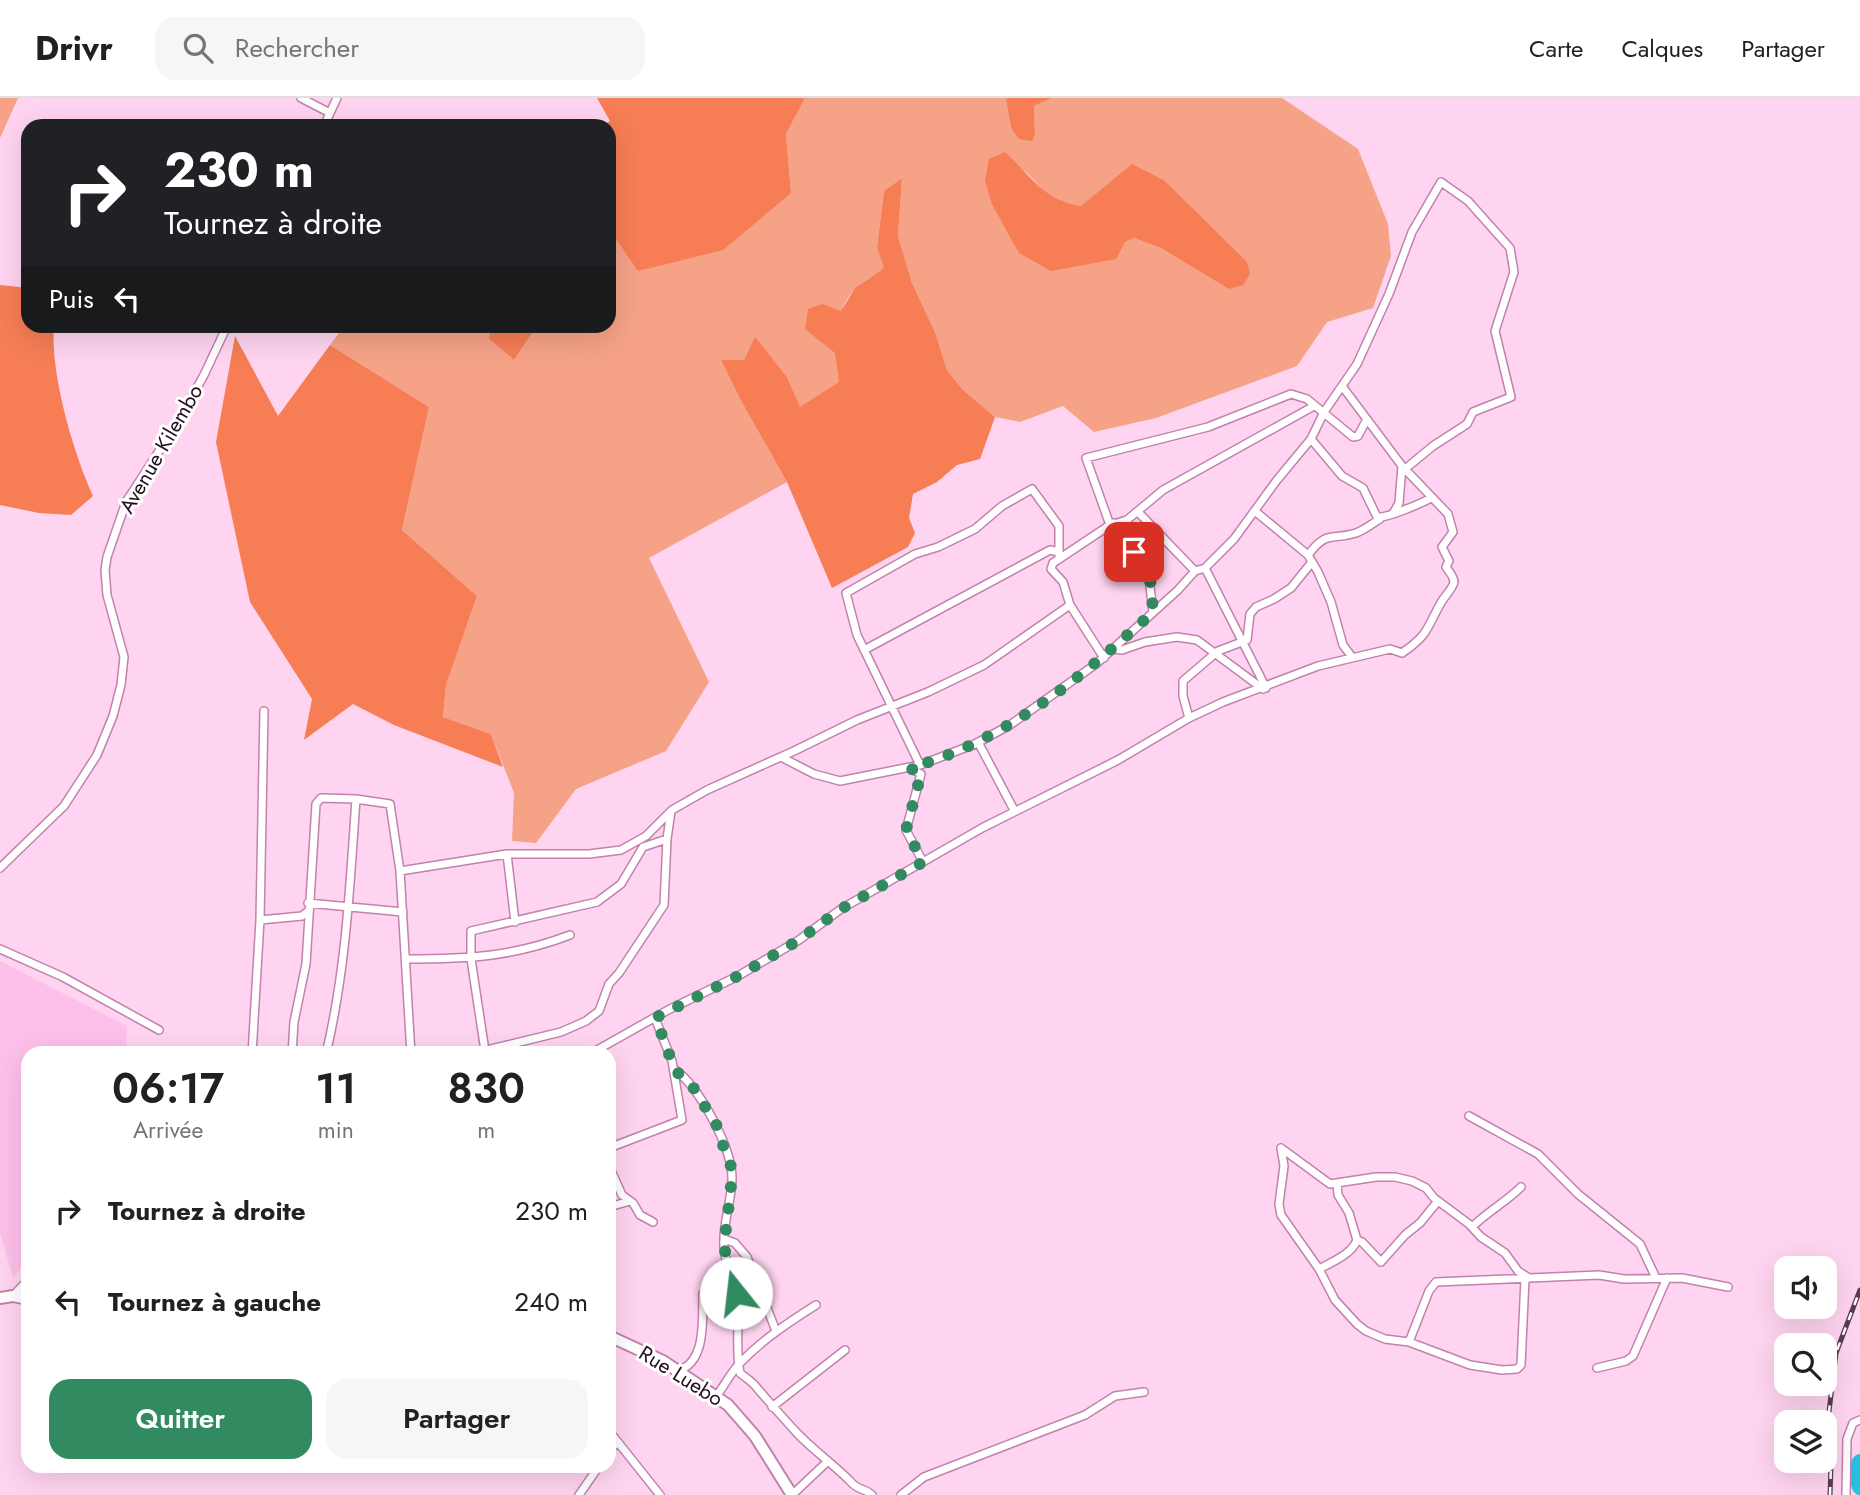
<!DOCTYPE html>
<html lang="fr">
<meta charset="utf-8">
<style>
body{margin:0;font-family:Jost,sans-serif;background:#f6f6f6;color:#202124;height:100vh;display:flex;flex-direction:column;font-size:26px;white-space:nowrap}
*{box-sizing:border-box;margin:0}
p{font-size:23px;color:#757577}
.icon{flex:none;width:38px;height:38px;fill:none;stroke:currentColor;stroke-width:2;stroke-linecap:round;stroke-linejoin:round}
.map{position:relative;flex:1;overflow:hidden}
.panel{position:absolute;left:21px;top:948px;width:595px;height:427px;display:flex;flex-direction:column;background:#fff;border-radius:21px;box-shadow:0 7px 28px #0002}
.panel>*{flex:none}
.banner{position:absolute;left:21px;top:21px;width:595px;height:214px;border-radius:21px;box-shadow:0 7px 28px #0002;background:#202124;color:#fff;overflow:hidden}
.fabs{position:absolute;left:1774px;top:1158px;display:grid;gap:14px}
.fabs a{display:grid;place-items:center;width:63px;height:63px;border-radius:14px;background:#fff;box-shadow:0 7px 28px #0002;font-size:35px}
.pin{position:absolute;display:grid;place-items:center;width:60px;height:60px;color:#fff;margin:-30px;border-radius:14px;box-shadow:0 4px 10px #0006}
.me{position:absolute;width:77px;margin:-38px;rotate:344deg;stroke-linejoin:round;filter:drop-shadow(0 0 5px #0008)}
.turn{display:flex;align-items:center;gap:24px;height:147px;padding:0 28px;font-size:32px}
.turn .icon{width:91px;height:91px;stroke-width:2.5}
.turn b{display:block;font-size:49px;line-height:60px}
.then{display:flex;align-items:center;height:66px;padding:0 28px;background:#0003;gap:14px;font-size:26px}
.eta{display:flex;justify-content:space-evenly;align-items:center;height:119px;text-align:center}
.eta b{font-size:42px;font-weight:600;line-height:49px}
.button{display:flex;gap:14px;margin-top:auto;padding:14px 28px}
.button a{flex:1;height:80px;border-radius:21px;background:#328a60;color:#fff;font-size:28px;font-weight:600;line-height:80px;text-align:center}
.button a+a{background:#f6f6f6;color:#202124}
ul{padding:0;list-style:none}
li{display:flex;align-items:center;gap:21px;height:91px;padding:0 28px}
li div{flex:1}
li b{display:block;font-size:26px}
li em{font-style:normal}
header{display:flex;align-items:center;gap:42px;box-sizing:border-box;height:98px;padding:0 35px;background:#fff;border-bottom:2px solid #e0e0e0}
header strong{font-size:33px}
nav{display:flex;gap:38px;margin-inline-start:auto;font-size:24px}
.search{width:490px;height:63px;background:#f6f6f6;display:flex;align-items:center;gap:18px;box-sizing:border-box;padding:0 24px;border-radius:21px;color:#757577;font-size:26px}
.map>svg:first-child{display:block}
.built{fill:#fec0ea}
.green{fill:#f5a287;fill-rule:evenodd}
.forest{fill:#f67d54}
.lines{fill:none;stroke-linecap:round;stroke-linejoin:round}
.river{stroke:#28bfe2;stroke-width:16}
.street-casing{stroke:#c381ae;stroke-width:10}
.secondary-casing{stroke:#c381ae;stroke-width:14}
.street{stroke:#fff;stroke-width:7}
.secondary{stroke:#fff;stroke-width:10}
.rail-casing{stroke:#593c51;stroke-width:5}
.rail{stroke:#fff;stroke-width:2.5;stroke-dasharray:8;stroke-linecap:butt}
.route{stroke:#328a60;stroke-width:12;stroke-dasharray:0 21.6}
.labels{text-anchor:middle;stroke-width:6;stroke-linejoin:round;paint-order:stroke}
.street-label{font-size:21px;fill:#260d1f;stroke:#fff}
</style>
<header>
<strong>Drivr</strong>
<div class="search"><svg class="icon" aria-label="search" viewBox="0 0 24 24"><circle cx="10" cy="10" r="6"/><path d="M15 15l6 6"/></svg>Rechercher</div>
<nav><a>Carte</a><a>Calques</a><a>Partager</a></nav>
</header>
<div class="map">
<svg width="1860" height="1397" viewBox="0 0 1860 1397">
<rect width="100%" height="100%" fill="#ffd4f0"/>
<path class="built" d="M 0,863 L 127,928 L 126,955 L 28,956 L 28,1163 L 13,1180 L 0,1135 Z"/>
<path class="green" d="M 0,0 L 18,0 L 0,40 Z
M 805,0 L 1008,0 L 1006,2 L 1011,30 L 1035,35 L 1034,8 L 1052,0 L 1282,0 L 1358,51 L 1388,126 L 1391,158 L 1373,210 L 1327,224 L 1297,268 L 1156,320 L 1094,334 L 1063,308 L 1020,324 L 995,319 L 963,292 L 947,272 L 935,234 L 912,185 L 898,138 L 902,80 L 884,93 L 877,149 L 885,170 C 875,176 865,182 857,189 C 832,212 835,253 840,284 L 800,310 L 787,279 L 755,240 L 744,262 L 721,262 L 740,301 L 787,384 L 649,460 L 709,584 L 666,653 L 576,691 L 536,745 L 512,743 L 514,695 L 491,636 L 443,619 L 446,587 L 477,498 L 402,432 L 429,309 L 330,247 L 344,228 L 493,228 L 488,240 L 514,262 L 537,228 L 609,228 L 609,131 L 639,173 L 791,95 L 786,36 ZM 1025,73 L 1048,97 L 1066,106 L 1081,108 L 1165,83 L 1188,106 L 1163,151 L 1134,140 L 1125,144 L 985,83 Z"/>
<path class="forest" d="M 597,0 L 805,0 L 786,36 L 791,95 L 723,152 L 638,173 L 609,131 L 609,28 L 602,28 L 610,23 Z
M 1008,0 L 1052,0 L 1034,8 L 1035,35 L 1032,43 L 1019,41 L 1011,30 L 1006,2 Z
M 1005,54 C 1030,77 1045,104 1081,108 L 1132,66 L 1165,83 L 1247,164 L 1250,176 L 1243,187 L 1229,191 L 1163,151 L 1134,140 L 1125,144 L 1116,161 L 1051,173 L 1019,155 L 1011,141 L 992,106 L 985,83 L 989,61 Z
M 902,80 L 898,138 L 912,185 L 935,234 L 947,272 L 963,292 L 995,319 L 980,361 L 957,367 L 937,384 L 913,396 L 909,420 L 915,435 L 908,449 L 832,490 L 787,384 L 740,301 L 721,262 L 744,262 L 755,239 L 787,279 L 800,309 L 839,284 L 835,255 L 805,231 L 808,211 L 822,206 L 841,213 L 855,190 L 884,170 L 877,149 L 884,93 Z
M 0,187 L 28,190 L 28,228 L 54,228 C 50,275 73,354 93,398 L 71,417 L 39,415 L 0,407 Z
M 493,228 L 537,228 L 514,262 L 488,240 Z
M 235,238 L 278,318 L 330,247 L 429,309 L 402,432 L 477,498 L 446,587 L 443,619 L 491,636 L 503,669 L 394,627 L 353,606 L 304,642 L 312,601 L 250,504 L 216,344 Z"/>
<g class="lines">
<path class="river" d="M 1860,1364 L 1855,1374 L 1860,1389"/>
<defs>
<path id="street" d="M 301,0 L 330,15
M 324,28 L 337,0
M 1311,341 L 1342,378 L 1363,390 L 1377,419 C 1385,421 1422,405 1431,400
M 1138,414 L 1195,473
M 1256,414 L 1308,457 L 1318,474 L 1331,504 L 1343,547 L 1352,559
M 1394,414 L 1399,405 L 1402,368
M 1113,425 L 1120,438 L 1145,464 L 1148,471 L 1153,514
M 1110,427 L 1086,360 L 1208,329 L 1291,296 L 1307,301 L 1353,339 L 1358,338 L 1367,321
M 1308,457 C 1328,431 1331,443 1356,435 C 1365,432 1373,425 1380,421
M 1205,470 L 1266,590
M 1113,551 L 1122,552 L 1145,544 L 1177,539 L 1197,542 L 1263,591
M 864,552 L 1050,452 L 1059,454 L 1059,457
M 1104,560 L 1070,507 L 1063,484 L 1051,471 L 1053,465 L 1110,427 L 1127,422 L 1163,392 L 1314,308
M 1189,620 L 1183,598 L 1183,583 L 1218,553 L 1247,542 L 1250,516 L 1256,509 L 1274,501 L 1291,490 L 1312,464
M 978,644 L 1014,712
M 781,659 L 814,676 L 840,683 L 920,667 L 975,646 L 1010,627 L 1096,566 L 1178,492 L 1195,473 L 1205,470 L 1234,441 L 1277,382 L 1311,341 L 1324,314 L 1357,266 L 1389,196 L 1412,134 L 1441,84 L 1468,103 L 1510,150 L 1514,174 L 1495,233 L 1511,299 L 1473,314 L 1467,326 L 1433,348 L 1405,371
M 920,667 L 857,537 L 846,495 L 915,456 L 938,449 L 975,431 L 1002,408 L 1032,391 L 1059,428 L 1059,454
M 910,670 L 921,676 L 906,732 L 923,764
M 507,756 L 515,824
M 0,770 L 64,708 L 97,657 L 113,618 L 121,587 L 124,559 L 107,497 L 105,472 L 107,459 L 126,404 L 178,324 L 204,277 L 227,228
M 400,773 L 507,756 L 589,756 L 621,752 L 646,738 L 672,712 L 707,692 L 794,653 L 857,622 L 928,594 L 984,567 L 1070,507
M 308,805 L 403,814
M 260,822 L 302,818 L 307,814
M 0,851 L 63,879 L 159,932
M 407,861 C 468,861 512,859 570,837
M 252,953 L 274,956
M 485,953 L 471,861 L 471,833 L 597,804 L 621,786 L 643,749 L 667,741
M 252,956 L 260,822 L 264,613
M 292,956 L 294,924 L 306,866 L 316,706 L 321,700 L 356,701 L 390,706 L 400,773 L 411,956
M 326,956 C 346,872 350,786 356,701
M 470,956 L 561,934 L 586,923 L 599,913 L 609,886 L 619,875 L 664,807 L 667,741 L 671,713
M 590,956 L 668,912 L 738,878 L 799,842 L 841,811 L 982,730 L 1118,662 L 1189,620 L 1223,604 L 1318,568 L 1390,551 L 1402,555 C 1430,536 1426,530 1442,503 C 1445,498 1453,490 1454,484 C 1454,479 1449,473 1446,469 L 1449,463 L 1442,449 L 1453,434 L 1448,416 L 1402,368 L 1342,288
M 674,971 C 699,988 732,1050 732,1080 C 732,1103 722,1126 724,1149 C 725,1167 734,1183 737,1201 C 740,1225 735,1251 740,1275 C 746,1280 753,1284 757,1290 C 770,1305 783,1320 797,1335 C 813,1352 833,1366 850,1383 C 858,1393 865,1390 872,1397
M 1469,1018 L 1538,1056 L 1578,1096 L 1640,1146 L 1656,1180
M 609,1050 L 682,1022 L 672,963 L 655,920
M 1281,1050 L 1284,1068 L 1279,1106 L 1281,1117 L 1319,1171 L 1335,1202 L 1357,1226 L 1366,1233 L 1385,1241 L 1409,1244 L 1470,1267 L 1502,1272 L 1517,1271 L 1521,1267 L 1525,1181
M 1281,1050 L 1330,1086 L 1376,1079 L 1395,1079 L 1412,1083 L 1426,1090 L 1434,1100 L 1469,1126 L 1481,1139 L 1505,1155 L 1518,1173 L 1529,1180
M 609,1068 L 622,1097 L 633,1105 L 640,1117 L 653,1124
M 1337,1086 L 1338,1097 L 1349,1115 L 1357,1142 L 1362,1144 L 1381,1164 L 1405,1137 L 1420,1125 L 1438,1103
M 609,1109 L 630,1103
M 1472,1129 C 1487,1114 1506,1104 1521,1089
M 724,1141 L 735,1145 L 747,1159 L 776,1233
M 1319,1171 C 1332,1164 1352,1156 1357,1142
M 13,1198 L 28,1182
M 1409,1244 L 1429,1193 L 1436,1184 L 1599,1177 L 1624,1181 L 1682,1180 L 1728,1189
M 1597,1270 L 1626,1263 L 1633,1258 L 1667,1180
M 677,1273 C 707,1265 702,1221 703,1196
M 717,1297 C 725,1287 731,1274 740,1265 C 762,1242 789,1224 816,1207
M 772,1309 L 845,1252
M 609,1333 L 660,1397
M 609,1352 L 617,1345
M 579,1397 L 599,1368
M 792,1397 L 828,1363
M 901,1397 L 924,1379 L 1085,1317 L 1115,1298 L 1144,1294
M 1846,1397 L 1847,1341 L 1853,1325 L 1860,1322"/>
<path id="secondary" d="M 0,1200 L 13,1198 L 28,1201
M 609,1238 L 663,1263 L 728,1307 L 755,1338 L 792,1397"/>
</defs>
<use href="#street" class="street-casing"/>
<use href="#secondary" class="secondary-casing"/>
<use href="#street" class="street"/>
<use href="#secondary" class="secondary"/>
<defs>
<path id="rail" d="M 1825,1347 L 1836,1255 L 1860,1192
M 1830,1397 L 1832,1336"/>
</defs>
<use href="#rail" class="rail-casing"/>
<use href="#rail" class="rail"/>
</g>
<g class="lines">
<path class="route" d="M 736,1195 L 724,1149 L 732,1079 L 730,1062 L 721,1043 L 717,1028 L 693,989 L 674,971 L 666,947 L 655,920 L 738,878 L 799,842 L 841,811 L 923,764 L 906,732 L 921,676 L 910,670 C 1005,643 1081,580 1153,514 C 1151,489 1153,472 1134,454"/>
</g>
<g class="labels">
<g class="street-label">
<text transform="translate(161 351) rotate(-60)" y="7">Avenue Kilembo</text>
<text transform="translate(681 1278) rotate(32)" y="7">Rue Luebo</text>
</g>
</g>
</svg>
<div class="fabs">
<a><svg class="icon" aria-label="sound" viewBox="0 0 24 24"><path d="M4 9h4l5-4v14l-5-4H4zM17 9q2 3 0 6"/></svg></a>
<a><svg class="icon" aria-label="search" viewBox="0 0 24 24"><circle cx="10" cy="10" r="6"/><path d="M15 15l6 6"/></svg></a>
<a><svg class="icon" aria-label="layers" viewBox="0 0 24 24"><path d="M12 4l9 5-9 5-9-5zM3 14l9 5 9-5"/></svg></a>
</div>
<div class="pin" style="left:1134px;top:454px;background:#d93025"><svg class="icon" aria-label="arrive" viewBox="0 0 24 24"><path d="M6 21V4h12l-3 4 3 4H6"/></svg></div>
<svg class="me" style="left:736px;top:1195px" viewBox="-20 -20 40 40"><circle r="19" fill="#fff"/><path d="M0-13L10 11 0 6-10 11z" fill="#328a60"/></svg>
<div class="banner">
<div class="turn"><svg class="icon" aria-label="right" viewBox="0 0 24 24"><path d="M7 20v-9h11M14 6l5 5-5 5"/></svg><div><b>230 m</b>Tournez à droite</div></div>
<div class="then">Puis<svg class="icon" aria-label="left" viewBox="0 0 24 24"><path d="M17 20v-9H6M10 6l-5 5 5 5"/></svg></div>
</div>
<section class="panel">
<div class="eta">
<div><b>06:17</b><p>Arrivée</p></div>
<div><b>11</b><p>min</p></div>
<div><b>830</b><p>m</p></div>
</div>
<ul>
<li><svg class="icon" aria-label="right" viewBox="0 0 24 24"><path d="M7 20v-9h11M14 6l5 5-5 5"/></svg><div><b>Tournez à droite</b></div><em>230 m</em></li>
<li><svg class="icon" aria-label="left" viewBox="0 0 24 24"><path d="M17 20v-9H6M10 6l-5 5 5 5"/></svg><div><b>Tournez à gauche</b></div><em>240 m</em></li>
</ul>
<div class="button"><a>Quitter</a><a>Partager</a></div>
</section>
</div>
